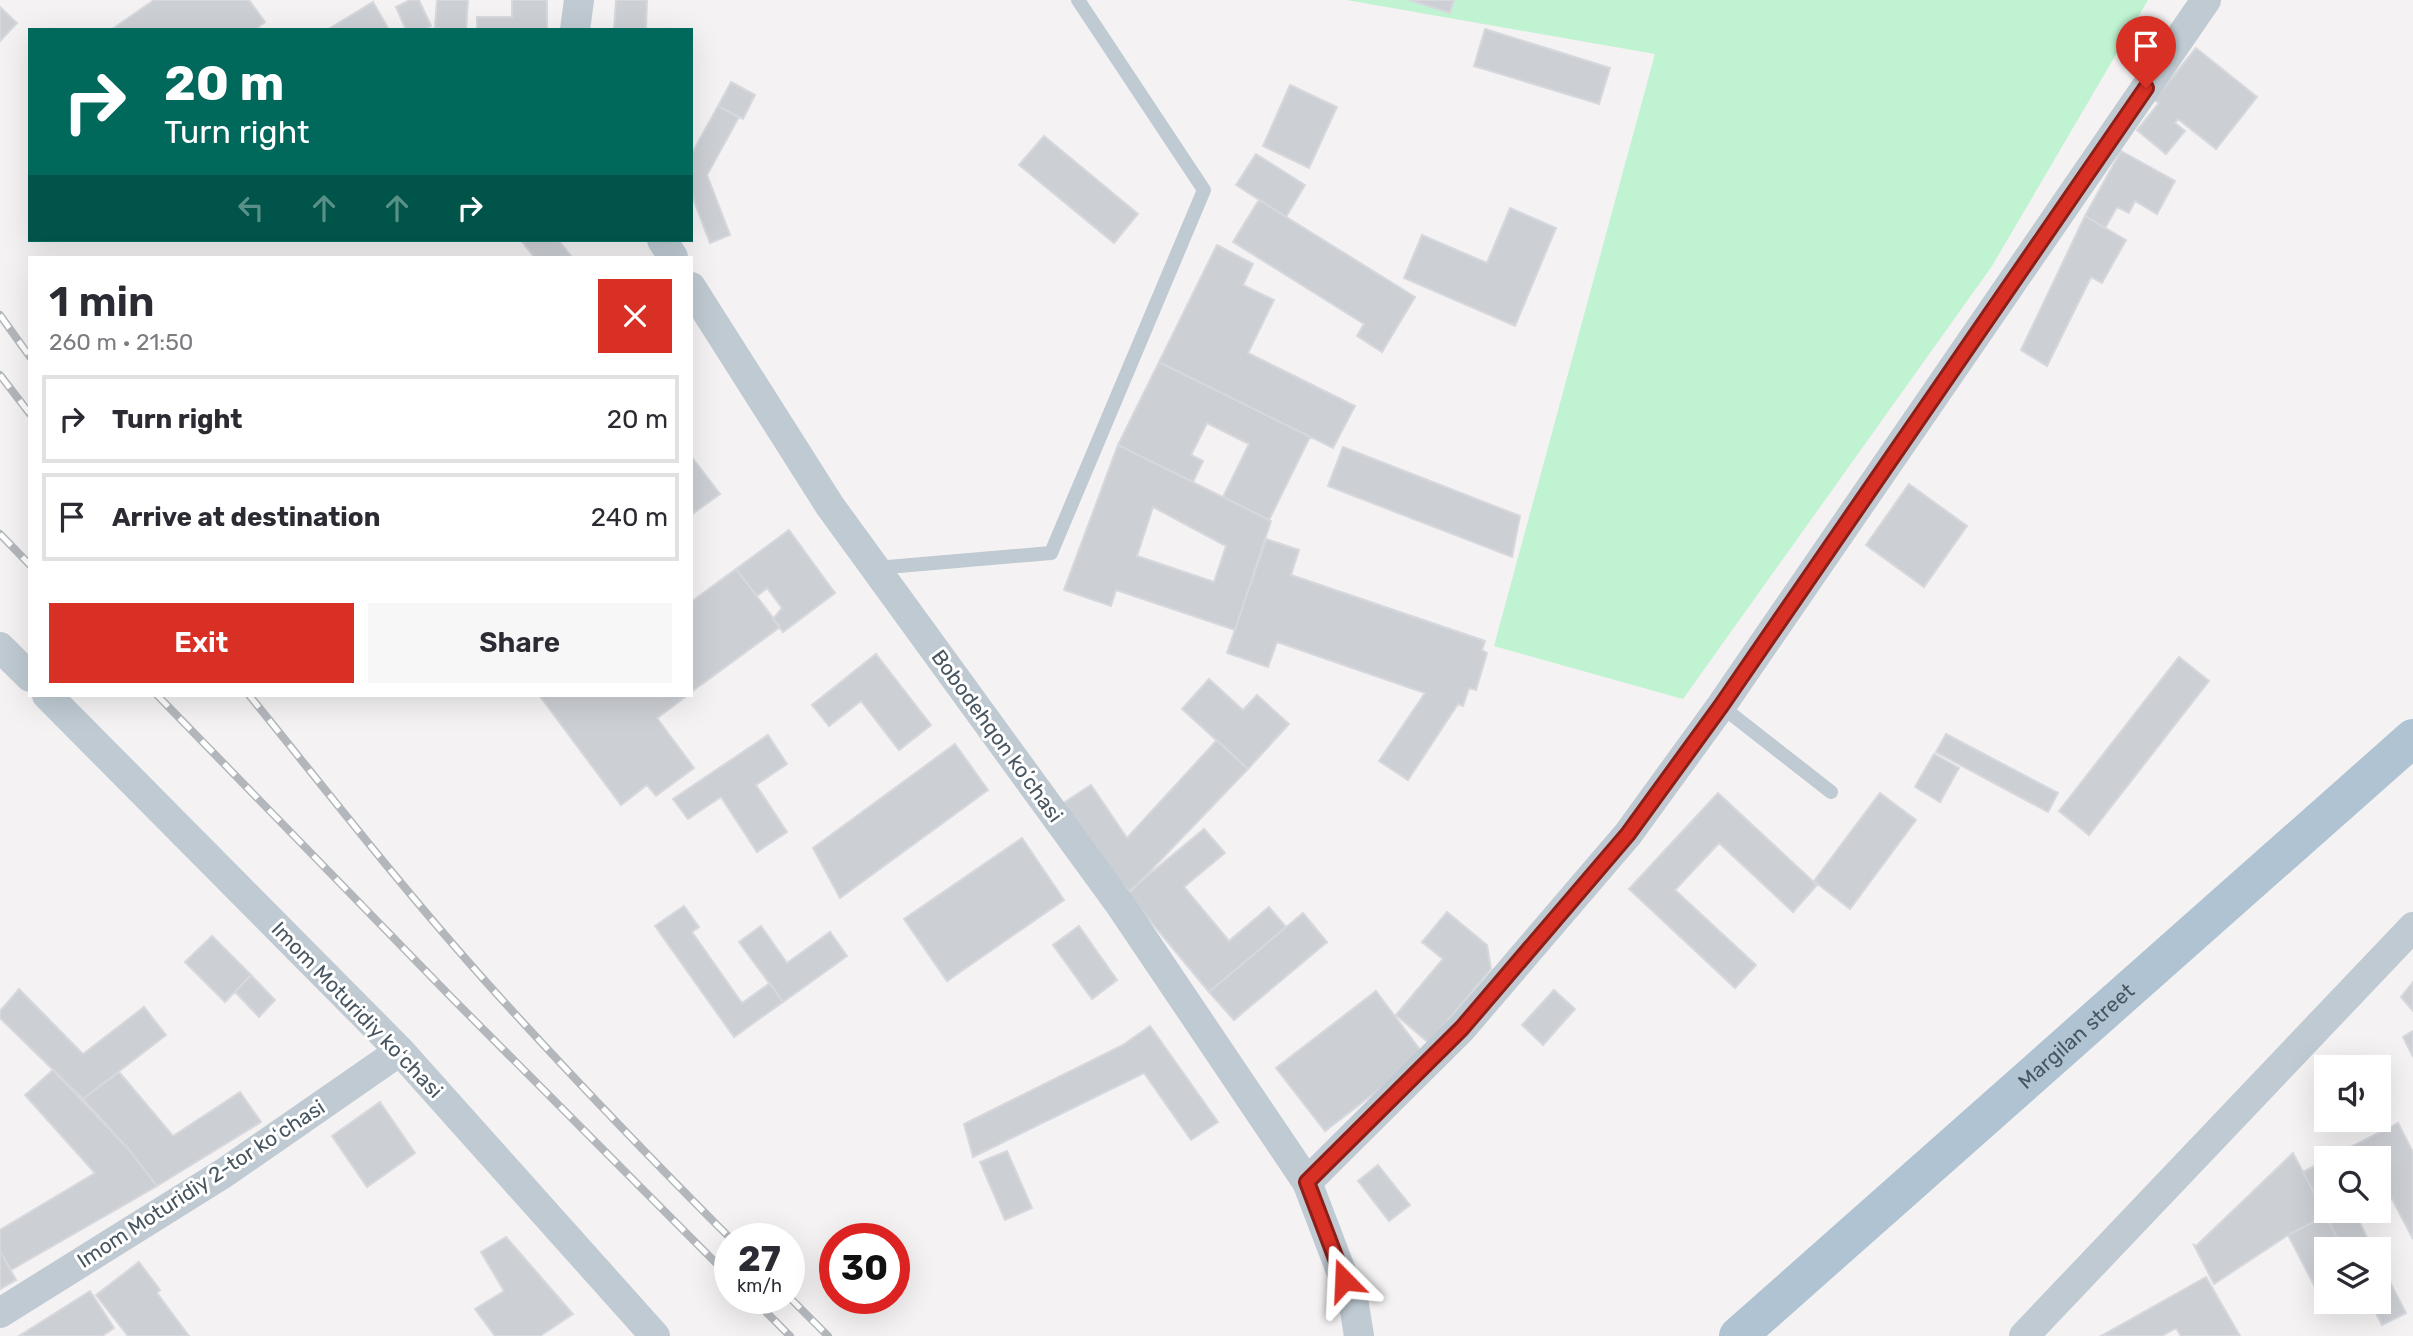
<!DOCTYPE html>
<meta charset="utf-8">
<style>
body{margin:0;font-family:Rubik,sans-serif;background:#f7f7f7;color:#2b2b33;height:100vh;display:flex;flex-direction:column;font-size:26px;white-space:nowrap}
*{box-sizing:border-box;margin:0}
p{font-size:23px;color:#7c7c81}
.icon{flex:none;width:38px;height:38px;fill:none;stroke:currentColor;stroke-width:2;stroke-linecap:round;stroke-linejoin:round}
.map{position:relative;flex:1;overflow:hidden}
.sheet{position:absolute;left:28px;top:256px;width:665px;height:441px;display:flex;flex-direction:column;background:#fff;border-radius:0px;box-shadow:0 7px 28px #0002}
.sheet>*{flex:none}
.top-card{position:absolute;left:28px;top:28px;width:665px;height:214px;border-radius:0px;box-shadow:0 7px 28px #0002;background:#00695c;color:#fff;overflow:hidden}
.fabs{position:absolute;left:2314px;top:1055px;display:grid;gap:14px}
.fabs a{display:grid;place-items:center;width:77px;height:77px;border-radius:0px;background:#fff;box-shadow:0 7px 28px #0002;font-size:35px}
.speed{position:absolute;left:714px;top:1223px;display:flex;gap:14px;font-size:35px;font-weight:700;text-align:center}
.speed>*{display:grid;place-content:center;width:91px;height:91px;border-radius:50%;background:#fff;box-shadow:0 7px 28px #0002;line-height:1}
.speed small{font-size:18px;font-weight:400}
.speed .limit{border:10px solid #d22;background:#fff;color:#111}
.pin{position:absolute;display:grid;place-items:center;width:60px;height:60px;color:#fff;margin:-72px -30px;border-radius:50% 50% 50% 0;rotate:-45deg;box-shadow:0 0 7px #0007}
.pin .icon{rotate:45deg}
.me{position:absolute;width:77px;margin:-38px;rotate:339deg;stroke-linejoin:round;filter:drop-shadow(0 0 5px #0008)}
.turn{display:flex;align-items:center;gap:24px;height:147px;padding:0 21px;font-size:32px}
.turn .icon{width:91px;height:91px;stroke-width:2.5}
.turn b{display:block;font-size:49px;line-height:60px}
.lanes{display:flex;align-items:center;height:66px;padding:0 21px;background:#0003;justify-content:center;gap:35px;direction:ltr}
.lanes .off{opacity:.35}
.round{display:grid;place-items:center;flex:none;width:74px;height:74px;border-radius:0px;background:#f7f7f7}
.head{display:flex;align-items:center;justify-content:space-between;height:119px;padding:0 21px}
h1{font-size:42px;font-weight:600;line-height:52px}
.action{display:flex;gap:14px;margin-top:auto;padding:14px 21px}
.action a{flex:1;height:80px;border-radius:0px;background:#d93025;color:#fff;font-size:28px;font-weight:600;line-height:80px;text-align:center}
.action a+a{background:#f7f7f7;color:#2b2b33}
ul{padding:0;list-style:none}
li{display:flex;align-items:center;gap:21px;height:88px;margin:0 14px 10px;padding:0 7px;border:4px solid #e1e1e2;border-radius:0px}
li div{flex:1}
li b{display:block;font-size:26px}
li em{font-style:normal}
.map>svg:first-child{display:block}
.green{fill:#bff3d1}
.building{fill:#cccfd4;stroke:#d6d8dd;stroke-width:2;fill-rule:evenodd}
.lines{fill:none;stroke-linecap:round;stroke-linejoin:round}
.lane{stroke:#bfcad2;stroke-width:14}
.street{stroke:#bfcad2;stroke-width:30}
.primary{stroke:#b0c3d2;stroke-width:38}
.rail-casing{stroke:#b3b7bc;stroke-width:8}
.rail{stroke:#fff;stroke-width:5;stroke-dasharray:16;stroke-linecap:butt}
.route-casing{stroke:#8d1f18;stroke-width:18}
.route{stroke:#d93025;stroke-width:12}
.labels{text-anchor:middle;stroke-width:6;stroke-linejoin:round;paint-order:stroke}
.street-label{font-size:21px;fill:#485661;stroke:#fff}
</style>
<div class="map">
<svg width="2413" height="1336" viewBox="0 0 2413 1336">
<rect width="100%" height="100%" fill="#f4f2f2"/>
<path class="green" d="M 1347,0 L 2148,0 L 1992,266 L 1683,699 L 1494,646 L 1655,54 Z"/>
<path class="building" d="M 154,0 L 249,0 L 265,22 L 255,30 L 111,30 Z
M 410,0 L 419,0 L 431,26 L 422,30 L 406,30 L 396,7 Z
M 437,0 L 468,0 L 466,30 L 435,28 Z
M 512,0 L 547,0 L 547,30 L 477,30 L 477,17 L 512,17 Z
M 616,0 L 647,0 L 646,30 L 614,30 Z
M 1409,0 L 1454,0 L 1450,13 Z
M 373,2 L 389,30 L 327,30 Z
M 0,7 L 17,23 L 0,41 Z
M 1485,29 L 1610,68 L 1599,104 L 1474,66 Z
M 2196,48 L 2257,97 L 2216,149 L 2178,119 L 2175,123 L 2185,131 L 2166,154 L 2137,130 L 2159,103 L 2154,100 Z
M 731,82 L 755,95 L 743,119 L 718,106 Z
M 1290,85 L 1337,107 L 1309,168 L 1263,146 Z
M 718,106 L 739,117 L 707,175 L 730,235 L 710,243 L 691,193 L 691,155 Z
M 1044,136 L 1138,214 L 1114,243 L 1019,165 Z
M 2121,151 L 2175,181 L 2157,214 L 2135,201 L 2129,213 L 2117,207 L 2105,228 L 2085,216 Z
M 1256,154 L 1305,185 L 1286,217 L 1236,185 Z
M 1259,200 L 1415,297 L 1382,352 L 1357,336 L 1364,324 L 1233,242 Z
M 1510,208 L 1556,228 L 1515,326 L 1404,278 L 1422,235 L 1487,263 Z
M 2085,216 L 2126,240 L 2102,283 L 2091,277 L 2047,366 L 2021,350 Z
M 521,240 L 558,240 L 572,257 L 534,257 Z
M 1217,245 L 1253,264 L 1243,285 L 1274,300 L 1248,353 L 1355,406 L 1333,448 L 1159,362 Z
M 1159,362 L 1310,437 L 1269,520 L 1223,497 L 1249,444 L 1207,423 L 1191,455 L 1203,461 L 1193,482 L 1118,445 Z
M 1118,445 L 1271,521 L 1235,630 L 1116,590 L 1111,606 L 1064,590 ZM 1153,507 L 1226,546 L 1214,582 L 1137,556 Z
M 1343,447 L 1520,516 L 1512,557 L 1328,486 Z
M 691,456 L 720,494 L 691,515 Z
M 1909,484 L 1967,526 L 1924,587 L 1866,545 Z
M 789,530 L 835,593 L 783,632 L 773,619 L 782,608 L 767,588 L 757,596 L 736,569 Z
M 1266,539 L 1299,550 L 1291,575 L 1485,641 L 1482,650 L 1487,653 L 1476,690 L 1469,688 L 1463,706 L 1458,704 L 1408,780 L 1379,761 L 1425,693 L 1277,642 L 1268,667 L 1227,653 Z
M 736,569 L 780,627 L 691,692 L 691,602 Z
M 876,654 L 931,725 L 899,750 L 861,701 L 829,726 L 812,705 Z
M 2179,657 L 2209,681 L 2089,835 L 2059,811 Z
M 1209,679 L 1243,710 L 1257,695 L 1289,724 L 1248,769 L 1182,709 Z
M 539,695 L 688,695 L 657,718 L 694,768 L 656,796 L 647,785 L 621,805 Z
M 1946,734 L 2058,793 L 2048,812 L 1936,752 Z
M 768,735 L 787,764 L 756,785 L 787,832 L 757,852 L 721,797 L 688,819 L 673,799 Z
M 1217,740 L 1248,769 L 1130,892 L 1104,865 L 1062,804 L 1091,785 L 1127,838 Z
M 955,744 L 988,790 L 840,898 L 813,848 Z
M 1934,754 L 1959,768 L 1940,802 L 1915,787 Z
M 1718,793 L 1817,885 L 1793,912 L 1719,843 L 1675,890 L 1756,965 L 1735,988 L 1629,889 Z
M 1880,793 L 1916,820 L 1850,909 L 1814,881 Z
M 1204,829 L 1225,853 L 1184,887 L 1229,941 L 1269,907 L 1286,927 L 1209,992 L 1127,893 Z
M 1022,838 L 1064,900 L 947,981 L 904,919 Z
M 684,906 L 699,927 L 692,932 L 742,1003 L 770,983 L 783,1002 L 734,1037 L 655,926 Z
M 1447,912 L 1487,945 L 1491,969 L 1429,1043 L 1396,1015 L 1443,959 L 1422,942 Z
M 1303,913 L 1327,942 L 1234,1020 L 1209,992 Z
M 761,926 L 787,963 L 830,932 L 847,956 L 783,1002 L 739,942 Z
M 1079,926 L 1117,980 L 1092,999 L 1053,945 Z
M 212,936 L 251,975 L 225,1002 L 185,962 Z
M 251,975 L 275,1000 L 259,1017 L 235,992 Z
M 2413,982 L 2413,1011 L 2401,997 Z
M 19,989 L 83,1054 L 144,1007 L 166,1035 L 83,1099 L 0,1018 L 0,1011 Z
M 1554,990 L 1575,1009 L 1543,1045 L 1522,1025 Z
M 1376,991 L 1424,1055 L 1325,1131 L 1276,1068 Z
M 1150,1026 L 1218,1122 L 1191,1140 L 1144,1073 L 973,1157 L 964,1124 L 1123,1045 Z
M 2413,1031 L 2413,1057 L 2403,1037 Z
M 53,1070 L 130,1151 L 157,1186 L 11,1270 L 0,1251 L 0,1230 L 95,1173 L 25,1095 Z
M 119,1072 L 173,1136 L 240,1092 L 261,1122 L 157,1186 L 130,1151 L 83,1099 Z
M 380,1102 L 415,1153 L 367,1187 L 332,1136 Z
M 2398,1123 L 2413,1152 L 2413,1239 L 2392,1199 L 2378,1206 L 2378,1158 L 2329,1158 Z
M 1007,1151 L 1032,1208 L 1005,1220 L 980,1162 Z
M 2293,1153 L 2326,1216 L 2288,1235 L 2214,1284 L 2194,1245 L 2196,1246 Z
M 2326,1160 L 2326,1211 L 2368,1211 L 2357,1217 L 2373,1250 L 2343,1250 L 2303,1172 Z
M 1378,1165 L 1410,1205 L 1389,1221 L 1358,1181 Z
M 2326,1216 L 2343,1250 L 2326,1250 L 2326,1302 L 2346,1302 L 2328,1312 L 2288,1235 Z
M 506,1237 L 573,1314 L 540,1336 L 495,1336 L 475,1309 L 504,1291 L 481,1252 Z
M 0,1251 L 16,1280 L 0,1289 Z
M 2378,1259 L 2406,1313 L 2382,1325 L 2370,1302 L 2378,1302 Z
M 139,1262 L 160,1290 L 157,1293 L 189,1336 L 128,1336 L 96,1295 Z
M 2206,1277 L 2240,1336 L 2181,1336 L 2176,1328 L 2162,1336 L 2101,1336 Z
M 90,1291 L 114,1328 L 102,1336 L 19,1336 Z"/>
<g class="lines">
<path class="lane" d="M 876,568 L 1051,553 L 1204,190 L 1078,0
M 1721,706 L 1831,792"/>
<path class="street" d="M 575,30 L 579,0
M 662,240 L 673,257
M 691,287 L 830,506 L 1121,906 L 1307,1182 L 1354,1305 L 1359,1336
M 0,647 L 30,677
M 47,695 L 400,1051 L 655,1336
M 1307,1182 L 1462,1028 L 1628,834 L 1721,706 L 2206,0
M 0,1313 L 224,1173 L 400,1051
M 2024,1336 L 2413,927"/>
<path class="primary" id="s1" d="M 1738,1336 L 2413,738"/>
<defs>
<path id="rail" d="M 0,315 L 30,357
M 0,375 L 30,414
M 0,534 L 30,565
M 157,695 L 452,998 L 730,1277
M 249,695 C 330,795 410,898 496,993 C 572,1077 651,1159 731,1239
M 789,1297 L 828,1336
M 752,1298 L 790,1336"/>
</defs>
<use href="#rail" class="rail-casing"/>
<use href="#rail" class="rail"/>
</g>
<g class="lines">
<defs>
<path id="route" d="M 1344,1280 L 1307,1182 L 1462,1028 L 1628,834 L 1721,706 L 2146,88"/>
</defs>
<use href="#route" class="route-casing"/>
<use href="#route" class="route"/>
</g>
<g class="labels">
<g class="street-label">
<text transform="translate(997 736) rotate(54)" y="7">Bobodehqon koʼchasi</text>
<text transform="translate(357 1010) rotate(46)" y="7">Imom Moturidiy koʻchasi</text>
<text dy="7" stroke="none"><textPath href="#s1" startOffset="452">Margilan street</textPath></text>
<text transform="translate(201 1184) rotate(-33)" y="7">Imom Moturidiy 2-tor koʻchasi</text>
</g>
</g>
</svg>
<div class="fabs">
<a><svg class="icon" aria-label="sound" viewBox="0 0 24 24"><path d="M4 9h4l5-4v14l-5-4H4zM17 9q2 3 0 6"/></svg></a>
<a><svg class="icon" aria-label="search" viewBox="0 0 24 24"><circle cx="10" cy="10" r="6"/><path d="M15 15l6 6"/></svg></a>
<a><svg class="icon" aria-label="layers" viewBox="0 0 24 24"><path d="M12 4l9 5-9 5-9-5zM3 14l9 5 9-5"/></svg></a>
</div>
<div class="speed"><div>27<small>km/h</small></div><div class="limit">30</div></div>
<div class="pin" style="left:2146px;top:88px;background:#d93025"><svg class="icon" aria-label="arrive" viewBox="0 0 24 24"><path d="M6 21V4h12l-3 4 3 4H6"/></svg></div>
<svg class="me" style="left:1344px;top:1280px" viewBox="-20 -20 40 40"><path d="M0-17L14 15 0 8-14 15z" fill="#d93025" stroke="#fff" stroke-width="4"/></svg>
<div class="top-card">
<div class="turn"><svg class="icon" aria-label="right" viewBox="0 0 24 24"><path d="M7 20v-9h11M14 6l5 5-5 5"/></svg><div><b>20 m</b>Turn right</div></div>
<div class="lanes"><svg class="icon off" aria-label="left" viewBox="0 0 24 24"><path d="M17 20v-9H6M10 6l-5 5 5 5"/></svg><svg class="icon off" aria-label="ahead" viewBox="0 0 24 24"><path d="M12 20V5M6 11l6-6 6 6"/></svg><svg class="icon off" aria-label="ahead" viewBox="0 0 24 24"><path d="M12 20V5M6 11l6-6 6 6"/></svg><svg class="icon" aria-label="right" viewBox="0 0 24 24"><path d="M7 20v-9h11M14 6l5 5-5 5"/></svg></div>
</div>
<section class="sheet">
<div class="head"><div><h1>1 min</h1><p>260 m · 21:50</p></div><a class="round" style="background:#d93025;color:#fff"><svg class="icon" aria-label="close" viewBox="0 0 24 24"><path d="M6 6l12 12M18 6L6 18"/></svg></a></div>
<ul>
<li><svg class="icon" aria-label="right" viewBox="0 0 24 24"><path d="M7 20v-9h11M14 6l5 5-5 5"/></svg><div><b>Turn right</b></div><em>20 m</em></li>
<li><svg class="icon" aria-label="arrive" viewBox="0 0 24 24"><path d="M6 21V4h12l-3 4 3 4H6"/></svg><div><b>Arrive at destination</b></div><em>240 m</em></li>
</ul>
<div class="action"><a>Exit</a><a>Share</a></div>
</section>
</div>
